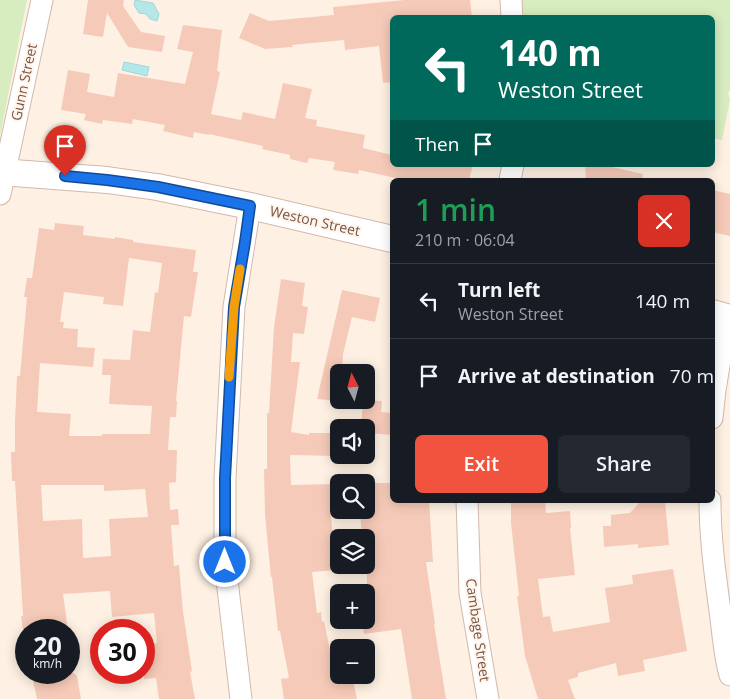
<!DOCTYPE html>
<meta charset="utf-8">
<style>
body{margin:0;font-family:"Open Sans",sans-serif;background:#242831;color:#f1f3f6;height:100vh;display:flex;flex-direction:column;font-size:19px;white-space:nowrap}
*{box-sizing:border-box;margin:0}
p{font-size:16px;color:#9ea1a6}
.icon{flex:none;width:28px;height:28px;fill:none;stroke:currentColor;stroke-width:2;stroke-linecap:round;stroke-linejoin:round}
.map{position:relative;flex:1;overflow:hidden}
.panel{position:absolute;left:390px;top:178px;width:325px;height:325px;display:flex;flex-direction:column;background:#171b24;border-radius:8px;box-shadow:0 2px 12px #0003}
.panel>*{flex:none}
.guide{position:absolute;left:390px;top:15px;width:325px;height:152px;border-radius:8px;box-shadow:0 2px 12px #0003;background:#00695c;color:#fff;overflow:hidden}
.needle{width:32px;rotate:354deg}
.fabs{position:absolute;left:330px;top:364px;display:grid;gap:10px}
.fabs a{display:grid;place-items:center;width:45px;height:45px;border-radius:8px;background:#171b24;box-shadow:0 2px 12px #0003;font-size:25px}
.speed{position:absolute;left:15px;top:619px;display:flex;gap:10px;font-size:25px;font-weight:700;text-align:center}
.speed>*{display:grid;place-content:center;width:65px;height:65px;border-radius:50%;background:#171b24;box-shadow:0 2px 12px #0003;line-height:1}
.speed small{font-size:12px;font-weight:400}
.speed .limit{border:8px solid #d22;background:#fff;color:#111}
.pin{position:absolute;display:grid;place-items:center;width:42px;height:42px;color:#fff;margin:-51px -21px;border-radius:50% 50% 50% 0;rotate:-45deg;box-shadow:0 0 5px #0007}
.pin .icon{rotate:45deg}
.me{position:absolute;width:55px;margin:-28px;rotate:0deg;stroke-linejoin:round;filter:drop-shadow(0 0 4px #0008)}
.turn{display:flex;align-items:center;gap:18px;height:105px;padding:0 25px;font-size:22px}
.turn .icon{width:65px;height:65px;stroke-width:2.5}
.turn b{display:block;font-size:35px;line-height:42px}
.then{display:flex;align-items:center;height:48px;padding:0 25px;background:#0003;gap:10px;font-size:19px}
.round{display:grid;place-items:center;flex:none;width:52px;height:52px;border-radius:8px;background:#242831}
.summary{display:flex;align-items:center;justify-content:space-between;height:85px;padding:0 25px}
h1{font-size:30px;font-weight:600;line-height:38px;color:#1e9e55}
.action{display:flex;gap:10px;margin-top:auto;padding:10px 25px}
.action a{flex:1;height:58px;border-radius:8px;background:#f2533e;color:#fff;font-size:20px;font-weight:600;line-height:58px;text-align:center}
.action a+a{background:#242831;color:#f1f3f6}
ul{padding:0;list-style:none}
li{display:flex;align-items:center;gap:15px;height:75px;padding:0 25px;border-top:1px solid #363941}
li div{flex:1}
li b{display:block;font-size:19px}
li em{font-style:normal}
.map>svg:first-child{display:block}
.green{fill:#d7edc0}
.water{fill:#b5e7e9;stroke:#9bd9dc}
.building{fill:#f6cab8;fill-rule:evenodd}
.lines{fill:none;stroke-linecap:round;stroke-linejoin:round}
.minor-casing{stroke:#d2b9ab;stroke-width:23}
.tertiary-casing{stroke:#d2b9ab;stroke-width:28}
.minor{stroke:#fff;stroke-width:21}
.tertiary{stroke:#fff;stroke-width:26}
.route-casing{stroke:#114b97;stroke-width:12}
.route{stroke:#1a73e8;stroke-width:9}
.slow{stroke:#f59e0b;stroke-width:9}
.labels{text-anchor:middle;stroke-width:4;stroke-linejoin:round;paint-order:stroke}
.street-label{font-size:14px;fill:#785346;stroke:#fff5eb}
</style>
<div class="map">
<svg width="730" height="699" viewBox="0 0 730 699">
<rect width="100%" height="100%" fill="#fef1e3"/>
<path class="green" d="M 0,0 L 27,0 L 0,136 Z
M 522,0 L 730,0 L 730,90 L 728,93 L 730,100 L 722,140 L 713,138 L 712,18 L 524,17 Z"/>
<path class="water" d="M 135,0 L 153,3 L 159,14 L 157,21 L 150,19 L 146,14 L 139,13 L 134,5 Z
M 124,62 L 149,67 L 147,76 L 122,70 Z"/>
<path class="building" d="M 88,0 L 124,0 L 123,6 L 141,32 L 165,36 L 162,52 L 128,47 L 107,13 L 103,37 L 83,34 Z
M 405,0 L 470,0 L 472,18 L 392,18 L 392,82 L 383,83 L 379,46 L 345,50 L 344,40 L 292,45 L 293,47 L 265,49 L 239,38 L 250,13 L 269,21 L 334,15 L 333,7 Z
M 183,25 L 222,30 L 217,71 L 220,72 L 211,114 L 241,120 L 243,112 L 275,119 L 283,83 L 312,89 L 305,118 L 317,120 L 316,126 L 365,135 L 363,148 L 392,155 L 392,165 L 473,165 L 469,180 L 405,180 L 359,170 L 358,174 L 333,170 L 335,162 L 309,158 L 307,163 L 290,159 L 290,155 L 262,149 L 263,146 L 209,134 L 209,135 L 194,132 L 193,138 L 163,131 L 165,125 L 133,119 L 132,124 L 103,120 L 102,124 L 84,120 L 86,114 L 61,110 L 68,70 L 90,74 L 87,92 L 114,97 L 118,73 L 185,84 L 193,52 L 177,49 Z
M 585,165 L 603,165 L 643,174 L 642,180 L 586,180 Z
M 712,190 L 730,194 L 730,236 L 712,232 Z
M 55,223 L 84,226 L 83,235 L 115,239 L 115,237 L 133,240 L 133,242 L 196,250 L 193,272 L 198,272 L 191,317 L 184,316 L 176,401 L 177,401 L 176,417 L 170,417 L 168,450 L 177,450 L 176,482 L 169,483 L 170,510 L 178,509 L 179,525 L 171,525 L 174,566 L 179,565 L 183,612 L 192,671 L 190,672 L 195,699 L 159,699 L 156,678 L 144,679 L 144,645 L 157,643 L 154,613 L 112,617 L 110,591 L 63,594 L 68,630 L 23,630 L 21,616 L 23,616 L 15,481 L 12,481 L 11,452 L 15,452 L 15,422 L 17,376 L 20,376 L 27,297 L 24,297 L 27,278 L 32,278 L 39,228 L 54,230 ZM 129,258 L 162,263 L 158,293 L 155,292 L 150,332 L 133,330 L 130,360 L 103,359 L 102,375 L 111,375 L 109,404 L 152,406 L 150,434 L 102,434 L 102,436 L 69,436 L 71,414 L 37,412 L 40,363 L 93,367 L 95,348 L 77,347 L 78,329 L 63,328 L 64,322 L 60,322 L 64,292 L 104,297 L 103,304 L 123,306 ZM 41,485 L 104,485 L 104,491 L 145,489 L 148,517 L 109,519 L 111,556 L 83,558 L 82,519 L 43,521 Z
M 281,279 L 305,283 L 302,306 L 308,307 L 304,334 L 293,333 L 291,362 L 300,362 L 291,432 L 309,435 L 309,433 L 335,433 L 338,456 L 290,455 L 291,485 L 339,484 L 339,516 L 331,516 L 336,570 L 312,572 L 317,613 L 321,612 L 322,622 L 324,621 L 334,670 L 339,669 L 339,675 L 352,675 L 357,699 L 284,699 L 281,679 L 289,678 L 280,631 L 278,631 L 272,577 L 271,577 L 265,515 L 264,469 L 267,469 L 267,413 L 269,413 L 274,327 Z
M 342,290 L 380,298 L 375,322 L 352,317 L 343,354 L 342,372 L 339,372 L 339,401 L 317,399 Z
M 363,400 L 382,401 L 381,412 L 392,413 L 392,435 L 366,433 L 366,428 L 361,428 Z
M 366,483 L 392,483 L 392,500 L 429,500 L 433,562 L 426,562 L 435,624 L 434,624 L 446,699 L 412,699 L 401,629 L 364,634 L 362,620 L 366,620 L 366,587 L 367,587 L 366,538 L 362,538 L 360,510 L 366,510 Z
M 511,500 L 545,500 L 546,513 L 570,511 L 571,528 L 570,528 L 575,575 L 538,579 L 543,617 L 550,616 L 553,632 L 610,622 L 605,588 L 633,584 L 632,575 L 673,569 L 687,651 L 643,660 L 645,671 L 618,676 L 616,663 L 578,673 L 578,677 L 568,680 L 575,699 L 538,699 L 525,656 L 517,596 L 519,596 L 511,523 Z
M 665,500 L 669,545 L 638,548 L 638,544 L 604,547 L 603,526 L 611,526 L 611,515 L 630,513 L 641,501 Z
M 50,672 L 50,675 L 72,672 L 77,676 L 81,699 L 37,699 L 32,676 Z"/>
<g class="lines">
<defs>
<path id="minor" d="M 511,0 L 512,18
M 510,180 L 513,165
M 0,194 L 42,0
M 712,418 L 715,390 L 727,317
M 467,500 L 470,593 L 488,699
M 710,500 C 710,537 715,574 720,611 C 723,632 724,654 730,675
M 241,699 L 225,563 L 225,478 L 234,307 L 250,206"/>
<path id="tertiary" d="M 0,172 L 107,180 L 157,187 L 250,206 L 392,239
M 712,313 L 730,318"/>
</defs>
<use href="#minor" class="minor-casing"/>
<use href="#tertiary" class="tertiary-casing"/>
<use href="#minor" class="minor"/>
<use href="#tertiary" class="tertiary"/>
</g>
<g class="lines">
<defs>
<path id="route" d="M 65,176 L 107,180 L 158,187 L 250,206 L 245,242 L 234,307 L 225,478 L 225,562"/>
</defs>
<use href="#route" class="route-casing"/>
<use href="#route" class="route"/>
<path class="slow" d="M 229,377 L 234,307 L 240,269"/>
</g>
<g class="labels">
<g class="street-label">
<text transform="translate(24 82) rotate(-78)" y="5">Gunn Street</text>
<text transform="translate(315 221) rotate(13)" y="5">Weston Street</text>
<text transform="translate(478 630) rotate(82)" y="5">Cambage Street</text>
</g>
</g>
</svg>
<div class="fabs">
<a><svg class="needle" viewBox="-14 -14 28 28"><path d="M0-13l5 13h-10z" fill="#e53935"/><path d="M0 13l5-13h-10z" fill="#9ea1a6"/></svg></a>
<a><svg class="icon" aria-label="sound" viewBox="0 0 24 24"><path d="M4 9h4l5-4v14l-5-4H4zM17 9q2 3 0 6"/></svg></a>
<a><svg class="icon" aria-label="search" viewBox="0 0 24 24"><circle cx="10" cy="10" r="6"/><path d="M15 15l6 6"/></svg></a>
<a><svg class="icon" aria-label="layers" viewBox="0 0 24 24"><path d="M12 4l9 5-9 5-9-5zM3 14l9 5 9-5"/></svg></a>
<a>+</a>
<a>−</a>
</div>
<div class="speed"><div>20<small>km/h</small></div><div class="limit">30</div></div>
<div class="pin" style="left:65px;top:176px;background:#d93025"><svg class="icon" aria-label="arrive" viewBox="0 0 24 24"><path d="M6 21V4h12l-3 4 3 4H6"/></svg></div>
<svg class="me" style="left:225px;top:562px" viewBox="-20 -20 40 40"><circle r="17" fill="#1a73e8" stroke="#fff" stroke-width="3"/><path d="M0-11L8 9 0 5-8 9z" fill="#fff"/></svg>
<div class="guide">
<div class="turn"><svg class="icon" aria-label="left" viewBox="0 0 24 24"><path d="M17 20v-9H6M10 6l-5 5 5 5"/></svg><div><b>140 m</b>Weston Street</div></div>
<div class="then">Then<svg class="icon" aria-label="arrive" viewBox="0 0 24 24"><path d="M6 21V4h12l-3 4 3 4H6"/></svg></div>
</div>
<section class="panel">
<div class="summary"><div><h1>1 min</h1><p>210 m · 06:04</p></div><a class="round" style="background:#d93025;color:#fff"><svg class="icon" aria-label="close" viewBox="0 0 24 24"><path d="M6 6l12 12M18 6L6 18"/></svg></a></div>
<ul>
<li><svg class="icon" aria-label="left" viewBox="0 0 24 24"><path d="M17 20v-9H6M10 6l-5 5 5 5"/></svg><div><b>Turn left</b><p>Weston Street</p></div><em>140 m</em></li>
<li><svg class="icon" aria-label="arrive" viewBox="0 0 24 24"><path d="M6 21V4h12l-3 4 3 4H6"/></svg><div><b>Arrive at destination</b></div><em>70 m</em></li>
</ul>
<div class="action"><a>Exit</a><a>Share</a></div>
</section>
</div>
